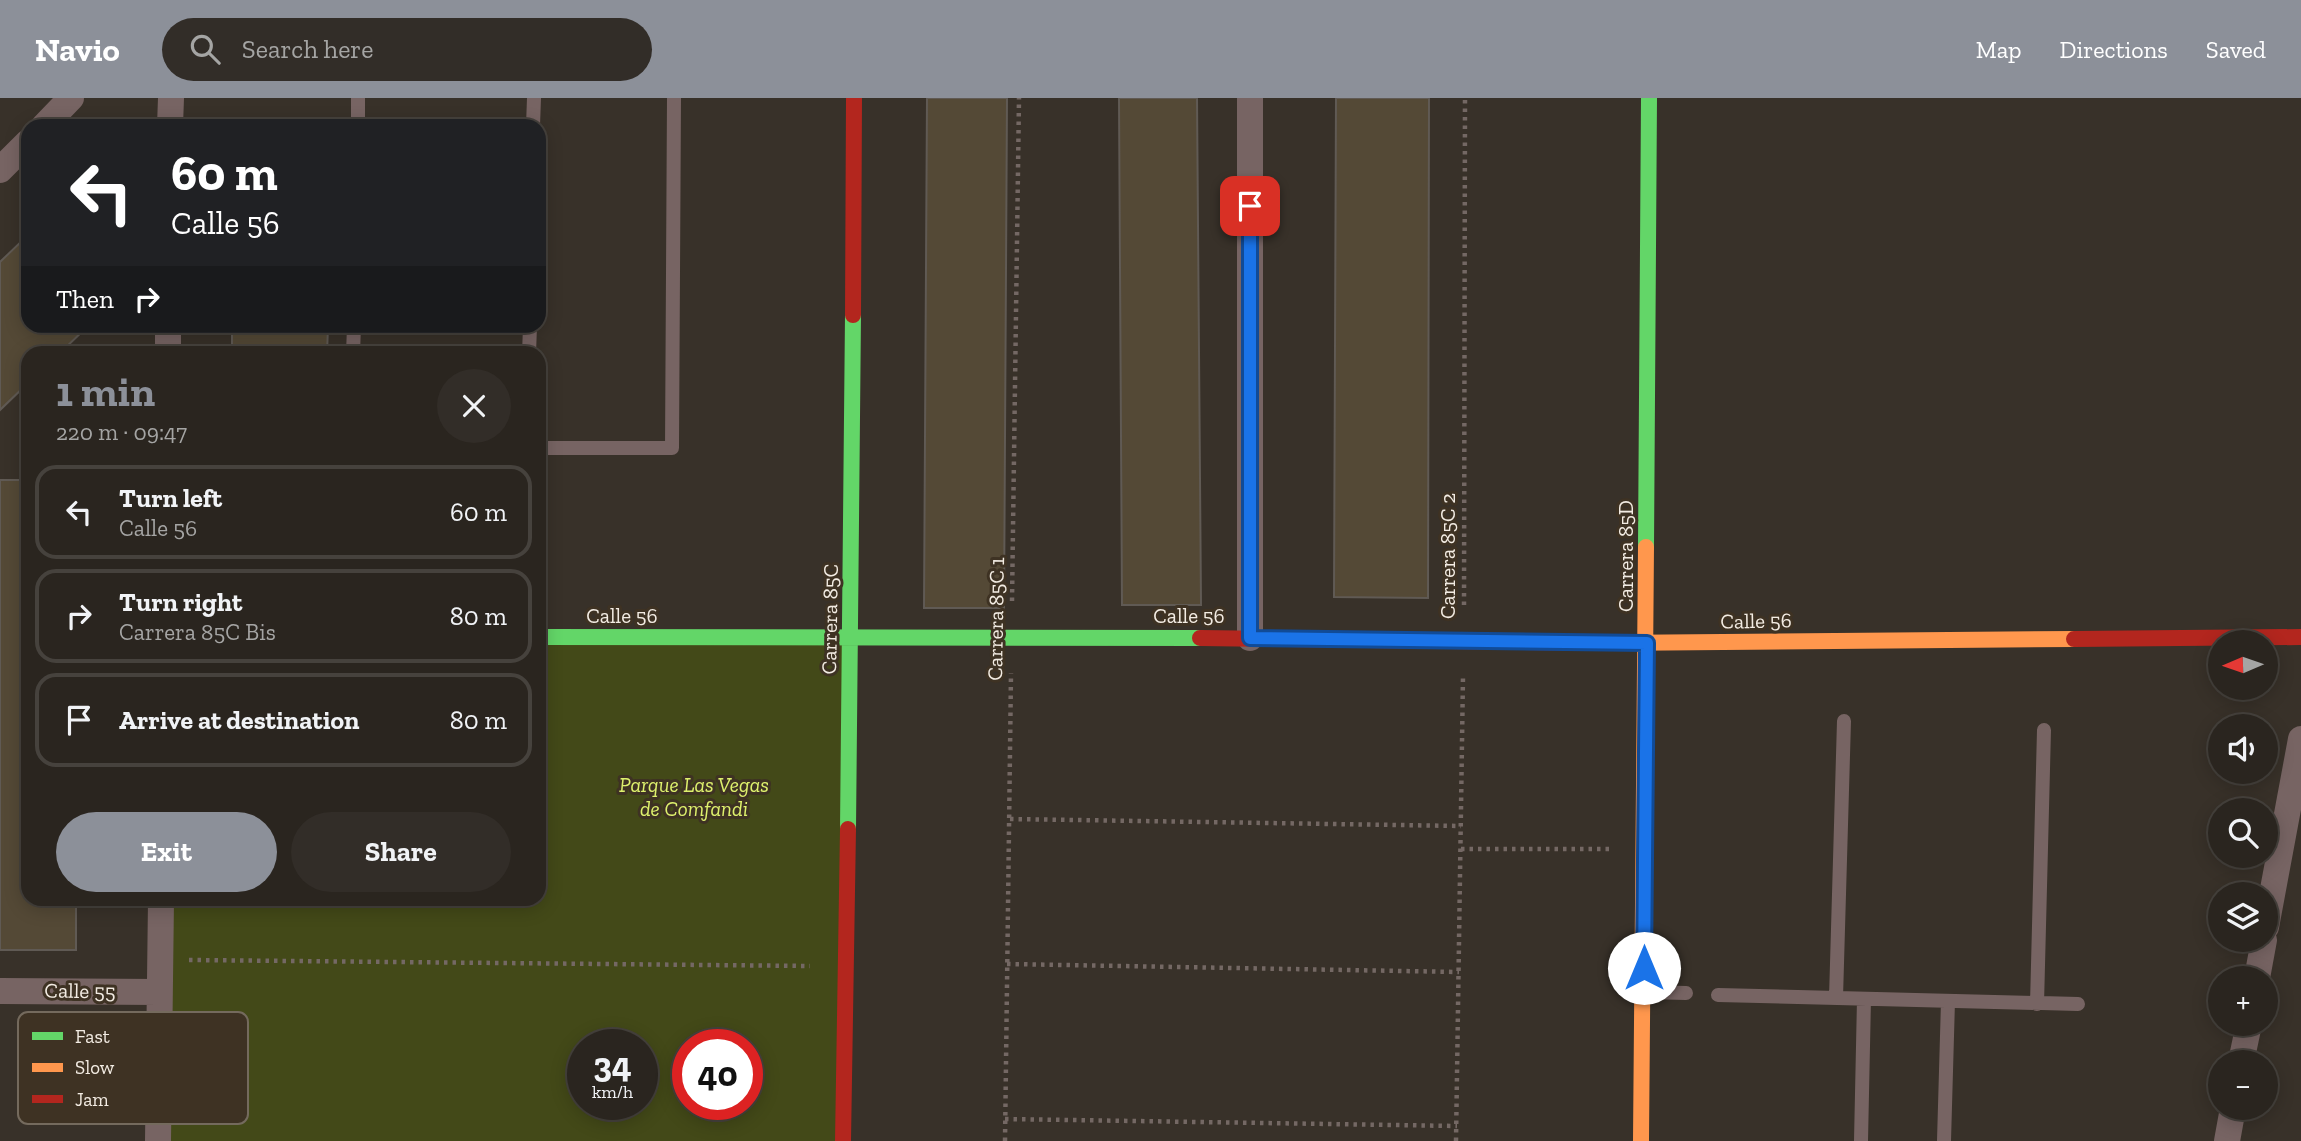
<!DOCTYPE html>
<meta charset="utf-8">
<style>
body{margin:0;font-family:"Zilla Slab",serif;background:#322d28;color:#f1f3f6;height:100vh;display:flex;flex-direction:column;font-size:26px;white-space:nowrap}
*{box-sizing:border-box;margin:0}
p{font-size:23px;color:#a5a5a4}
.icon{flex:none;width:38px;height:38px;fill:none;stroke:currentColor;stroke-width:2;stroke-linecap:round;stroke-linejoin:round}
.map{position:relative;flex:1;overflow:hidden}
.details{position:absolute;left:21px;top:248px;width:525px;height:560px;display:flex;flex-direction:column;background:#2a251f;border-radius:21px;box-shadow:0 4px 18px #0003,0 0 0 2px #46423d}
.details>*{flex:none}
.guide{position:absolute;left:21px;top:21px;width:525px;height:214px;border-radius:21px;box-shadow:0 4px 18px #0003,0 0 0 2px #46423d;background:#202124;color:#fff;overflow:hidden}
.needle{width:46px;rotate:268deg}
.controls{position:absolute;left:2208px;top:532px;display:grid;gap:14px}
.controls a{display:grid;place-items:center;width:70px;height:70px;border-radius:50%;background:#2a251f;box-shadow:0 4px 18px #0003,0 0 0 2px #46423d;font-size:35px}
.speed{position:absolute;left:567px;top:931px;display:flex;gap:14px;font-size:35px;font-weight:700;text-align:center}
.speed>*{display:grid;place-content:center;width:91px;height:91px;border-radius:50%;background:#2a251f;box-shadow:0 4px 18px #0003,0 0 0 2px #46423d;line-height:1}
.speed small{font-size:18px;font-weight:400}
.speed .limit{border:10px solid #d22;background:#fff;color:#111}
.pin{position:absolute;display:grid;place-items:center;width:60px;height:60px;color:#fff;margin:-30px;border-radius:14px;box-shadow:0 4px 10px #0006}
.me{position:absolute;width:77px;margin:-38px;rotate:0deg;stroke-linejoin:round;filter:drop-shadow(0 0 5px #0008)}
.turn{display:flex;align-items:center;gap:24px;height:147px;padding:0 35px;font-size:32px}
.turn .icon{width:91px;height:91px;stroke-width:2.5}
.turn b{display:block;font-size:49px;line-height:60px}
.then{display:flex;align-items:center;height:66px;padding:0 35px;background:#0003;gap:14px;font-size:26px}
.round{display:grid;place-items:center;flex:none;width:74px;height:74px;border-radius:37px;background:#322d28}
.headline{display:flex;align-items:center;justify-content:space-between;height:119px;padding:0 35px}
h1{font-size:42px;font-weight:700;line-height:52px;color:#8c9099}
.primary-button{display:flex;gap:14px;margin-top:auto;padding:14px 35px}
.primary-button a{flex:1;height:80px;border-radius:42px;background:#8c9099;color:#fff;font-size:28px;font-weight:700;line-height:80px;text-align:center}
.primary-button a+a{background:#322d28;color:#f1f3f6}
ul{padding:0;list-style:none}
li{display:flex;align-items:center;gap:21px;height:94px;margin:0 14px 10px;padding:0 21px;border:4px solid #46423d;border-radius:21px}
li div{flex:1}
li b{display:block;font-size:26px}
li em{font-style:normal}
header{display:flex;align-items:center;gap:42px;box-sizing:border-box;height:98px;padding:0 35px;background:#8c9099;color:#fff}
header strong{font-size:33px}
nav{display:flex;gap:38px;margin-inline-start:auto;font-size:24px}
.search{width:490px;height:63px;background:#322d28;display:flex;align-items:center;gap:18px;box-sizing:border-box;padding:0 24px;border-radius:38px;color:#a5a5a4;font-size:26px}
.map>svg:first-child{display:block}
.green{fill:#434918;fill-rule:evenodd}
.building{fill:#544936;stroke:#605a54;stroke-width:2}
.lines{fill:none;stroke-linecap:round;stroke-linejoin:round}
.path{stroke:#746864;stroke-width:4.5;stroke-dasharray:3.5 5;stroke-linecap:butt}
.lane{stroke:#776463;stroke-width:14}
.street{stroke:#776463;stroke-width:26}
.fast{stroke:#63d668;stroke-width:16}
.slow{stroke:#ff974d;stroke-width:16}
.jam{stroke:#b3261e;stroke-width:16}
.route-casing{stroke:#114b97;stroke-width:18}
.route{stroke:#1a73e8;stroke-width:12}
.labels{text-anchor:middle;stroke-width:6;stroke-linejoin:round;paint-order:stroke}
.street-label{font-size:21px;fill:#f3ece3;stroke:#3e3223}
.park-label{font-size:21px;font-style:italic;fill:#def16d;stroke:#3e3223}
.key{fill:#3e3223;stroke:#746a5d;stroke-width:2}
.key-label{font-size:19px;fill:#f3ece3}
</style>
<header>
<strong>Navio</strong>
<div class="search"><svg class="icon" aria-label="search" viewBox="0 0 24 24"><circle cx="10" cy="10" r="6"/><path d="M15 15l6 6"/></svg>Search here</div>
<nav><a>Map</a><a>Directions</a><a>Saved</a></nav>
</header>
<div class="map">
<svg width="2301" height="1043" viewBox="0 0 2301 1043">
<rect width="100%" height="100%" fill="#383129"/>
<path class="green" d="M 539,539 L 851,540 L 843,1043 L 158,1043 L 161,802 L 539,802 ZM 583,947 L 642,947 L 642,1006 L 583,1006 ZM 688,947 L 747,947 L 747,1006 L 688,1006 Z"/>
<path class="building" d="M 927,0 L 1007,0 L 1004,510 L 924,510 Z
M 1119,0 L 1197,0 L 1201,507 L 1122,507 Z
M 1336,0 L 1429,0 L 1428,500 L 1334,499 Z
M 28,137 L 28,228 L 88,228 L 59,256 L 28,256 L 28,285 L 0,312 L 0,164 Z
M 232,228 L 328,228 L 327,256 L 232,256 Z
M 0,382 L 28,382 L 28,802 L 76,802 L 76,852 L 0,852 Z"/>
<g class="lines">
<path class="path" d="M 1012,503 L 1019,0
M 1464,507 L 1465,0
M 1010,721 L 1461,728
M 1461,751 L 1610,751
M 189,862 L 810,868
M 1007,866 L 1459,874
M 1005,1021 L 1457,1028
M 1005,1043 L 1011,575
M 1456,1043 L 1463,578"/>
<path class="lane" d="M 358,28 L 358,0
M 533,28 L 534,0
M 353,256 L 354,228
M 529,256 L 530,228
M 539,350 L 672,350 L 674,0
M 1646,894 L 1686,895
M 1718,897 L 2078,906
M 1836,900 L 1844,623
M 2037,906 L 2044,632
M 1861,1043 L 1864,901
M 1944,1043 L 1948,903"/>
<path class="street" d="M 1250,0 L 1250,540
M 44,28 L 71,0
M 170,28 L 171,0
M 0,72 L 28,44
M 168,256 L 168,228
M 2266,829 L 2301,641
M 2257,880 L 2264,842
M 0,893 L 159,894
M 2241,964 L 2249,926
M 158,1043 L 161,802
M 2227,1043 L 2233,1010"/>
<path class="fast" d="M 1646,449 L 1649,0
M 539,539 L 1200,540
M 848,731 L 853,217"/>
<path class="slow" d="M 1609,545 L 2074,541
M 1641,1043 L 1646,449"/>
<path class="jam" d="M 853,217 L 854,0
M 1200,540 L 1609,545
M 2074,541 L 2301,539
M 843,1043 L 848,731"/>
</g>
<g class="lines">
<defs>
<path id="route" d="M 1250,108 L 1250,540 L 1647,545 L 1644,870"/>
</defs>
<use href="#route" class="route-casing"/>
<use href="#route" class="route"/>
</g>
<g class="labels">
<g class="street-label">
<text transform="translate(1448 458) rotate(-90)" y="7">Carrera 85C 2</text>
<text transform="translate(1626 458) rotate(-90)" y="7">Carrera 85D</text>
<text x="622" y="525">Calle 56</text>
<text x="1189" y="525">Calle 56</text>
<text transform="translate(830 521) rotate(-89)" y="7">Carrera 85C</text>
<text transform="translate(996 521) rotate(-89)" y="7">Carrera 85C 1</text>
<text transform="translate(1756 523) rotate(-1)" y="7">Calle 56</text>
<text transform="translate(80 893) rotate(1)" y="7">Calle 55</text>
</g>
<g class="park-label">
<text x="694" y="694">Parque Las Vegas<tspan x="694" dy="24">de Comfandi</tspan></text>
</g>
</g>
<rect x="18" y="914" width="230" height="112" rx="10" class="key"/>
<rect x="32" y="934" width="31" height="8" fill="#63d668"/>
<rect x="32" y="965" width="31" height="9" fill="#ff974d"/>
<rect x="32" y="997" width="31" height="8" fill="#b3261e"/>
<g class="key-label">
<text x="75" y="945">Fast</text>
<text x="75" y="976">Slow</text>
<text x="75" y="1008">Jam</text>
</g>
</svg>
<div class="controls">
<a><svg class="needle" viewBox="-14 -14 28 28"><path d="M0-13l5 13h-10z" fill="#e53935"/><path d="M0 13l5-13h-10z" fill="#a5a5a4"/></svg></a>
<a><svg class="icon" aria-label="sound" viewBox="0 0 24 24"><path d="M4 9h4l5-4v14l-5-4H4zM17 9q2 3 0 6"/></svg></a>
<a><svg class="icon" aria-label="search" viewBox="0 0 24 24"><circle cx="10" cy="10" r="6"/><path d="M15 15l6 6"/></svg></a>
<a><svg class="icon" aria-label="layers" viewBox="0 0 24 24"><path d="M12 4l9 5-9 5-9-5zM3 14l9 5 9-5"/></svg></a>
<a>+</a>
<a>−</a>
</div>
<div class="speed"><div>34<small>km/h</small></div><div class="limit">40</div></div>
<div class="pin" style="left:1250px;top:108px;background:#d93025"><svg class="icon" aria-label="arrive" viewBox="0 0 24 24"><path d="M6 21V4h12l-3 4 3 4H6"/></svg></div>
<svg class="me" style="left:1644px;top:870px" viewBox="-20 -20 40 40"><circle r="19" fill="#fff"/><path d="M0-13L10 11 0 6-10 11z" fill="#1a73e8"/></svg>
<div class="guide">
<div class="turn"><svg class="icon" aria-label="left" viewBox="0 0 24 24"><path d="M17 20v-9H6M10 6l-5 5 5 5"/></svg><div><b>60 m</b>Calle 56</div></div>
<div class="then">Then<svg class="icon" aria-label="right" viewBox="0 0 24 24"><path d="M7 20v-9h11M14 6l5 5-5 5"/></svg></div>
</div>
<section class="details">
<div class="headline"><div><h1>1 min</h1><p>220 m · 09:47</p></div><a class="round"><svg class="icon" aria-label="close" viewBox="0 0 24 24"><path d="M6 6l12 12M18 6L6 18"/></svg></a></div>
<ul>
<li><svg class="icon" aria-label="left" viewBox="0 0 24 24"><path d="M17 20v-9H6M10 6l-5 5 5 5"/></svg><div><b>Turn left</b><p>Calle 56</p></div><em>60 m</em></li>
<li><svg class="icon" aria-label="right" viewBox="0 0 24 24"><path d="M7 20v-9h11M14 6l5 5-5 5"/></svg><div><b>Turn right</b><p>Carrera 85C Bis</p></div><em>80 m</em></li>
<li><svg class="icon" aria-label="arrive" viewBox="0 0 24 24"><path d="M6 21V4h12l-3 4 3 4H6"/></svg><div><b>Arrive at destination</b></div><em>80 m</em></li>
</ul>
<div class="primary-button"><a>Exit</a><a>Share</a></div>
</section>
</div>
